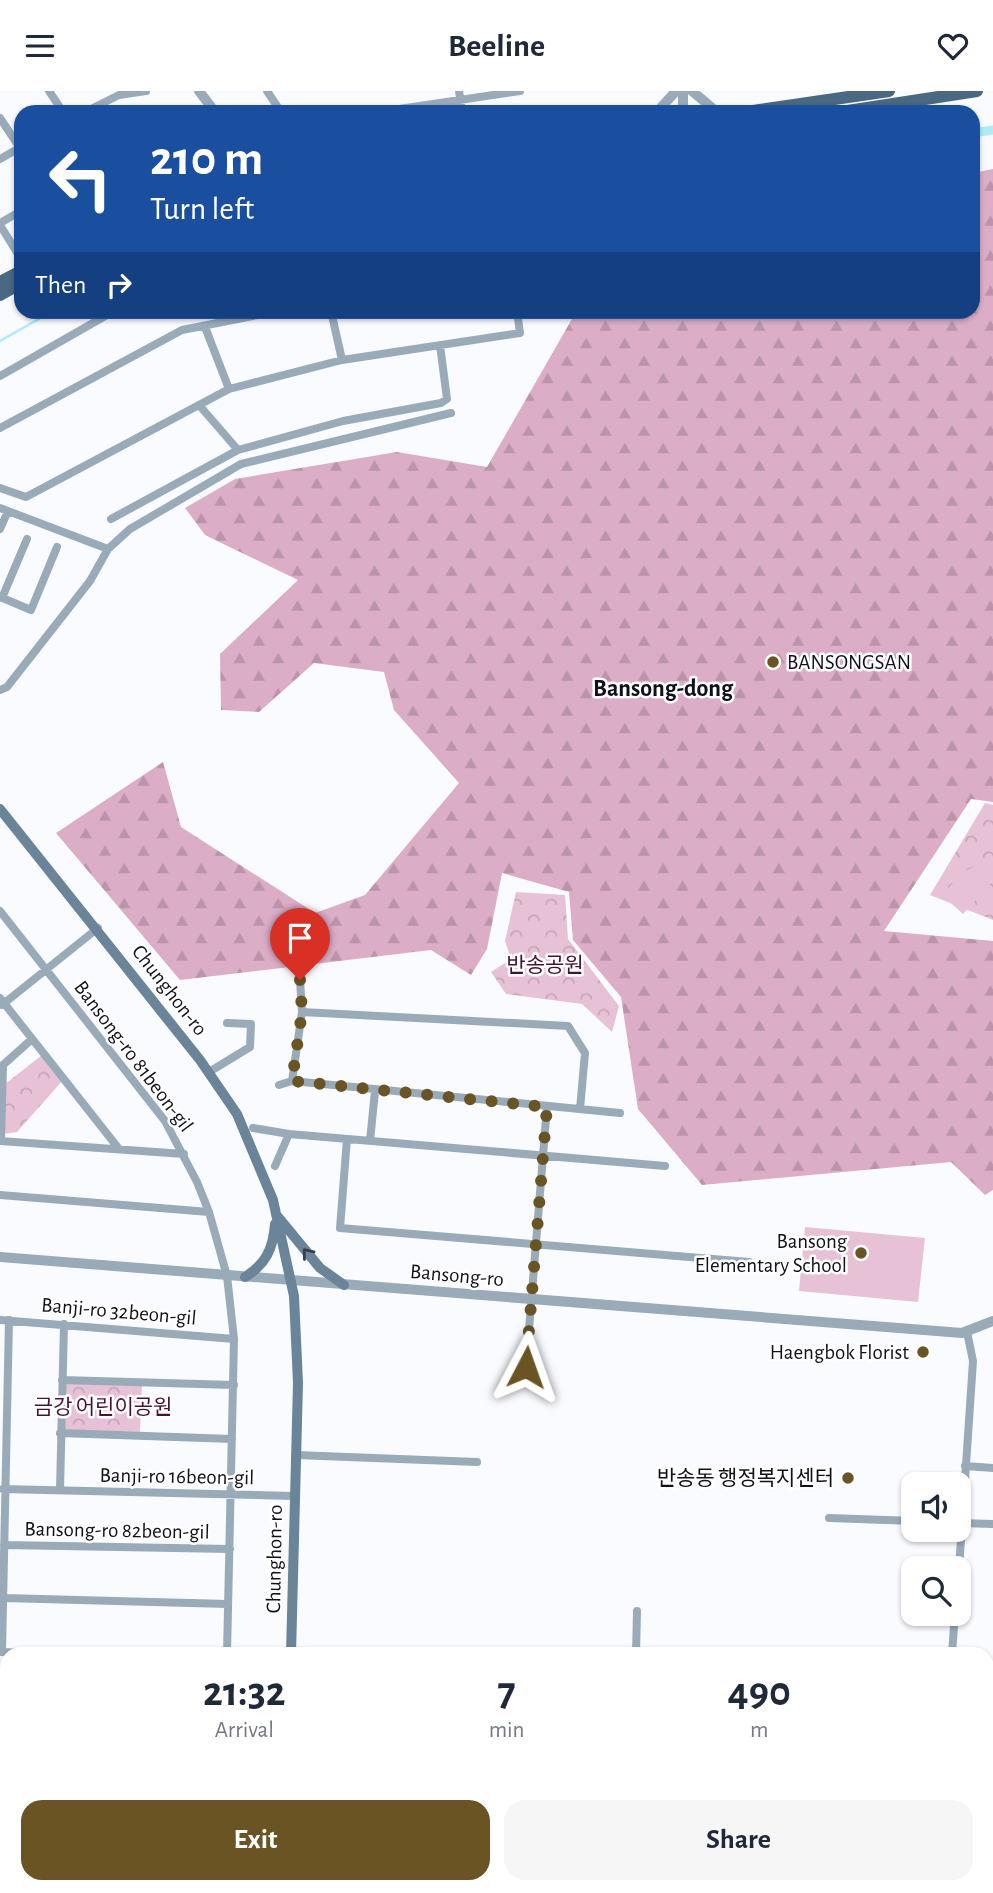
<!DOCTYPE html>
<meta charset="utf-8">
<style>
body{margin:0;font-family:"Alegreya Sans","Noto Sans KR",sans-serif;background:#f6f6f7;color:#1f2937;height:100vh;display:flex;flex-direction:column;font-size:26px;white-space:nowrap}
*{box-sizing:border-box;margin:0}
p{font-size:23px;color:#747a83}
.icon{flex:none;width:38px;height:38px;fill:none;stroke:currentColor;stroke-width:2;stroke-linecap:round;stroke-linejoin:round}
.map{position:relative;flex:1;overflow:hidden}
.sheet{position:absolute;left:0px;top:1556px;width:994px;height:247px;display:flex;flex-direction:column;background:#fff;border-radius:21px 21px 0 0;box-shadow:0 2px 5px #0004}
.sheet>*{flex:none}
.top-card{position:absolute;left:14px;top:14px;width:966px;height:214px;border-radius:21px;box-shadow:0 2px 5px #0004;background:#1a4fa0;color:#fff;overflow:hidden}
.tools{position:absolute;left:901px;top:1381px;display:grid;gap:14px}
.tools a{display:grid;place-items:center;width:70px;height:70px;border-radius:14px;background:#fff;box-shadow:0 2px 5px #0004;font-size:35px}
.pin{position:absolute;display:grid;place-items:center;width:60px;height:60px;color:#fff;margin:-72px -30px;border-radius:50% 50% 50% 0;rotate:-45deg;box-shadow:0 0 7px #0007}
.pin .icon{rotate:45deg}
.me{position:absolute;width:77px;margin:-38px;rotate:4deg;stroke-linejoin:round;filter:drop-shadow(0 0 5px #0008)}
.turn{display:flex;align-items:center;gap:24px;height:147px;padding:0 21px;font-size:32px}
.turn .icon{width:91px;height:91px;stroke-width:2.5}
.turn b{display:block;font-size:49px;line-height:60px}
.then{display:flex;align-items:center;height:66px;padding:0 21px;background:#0003;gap:14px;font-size:26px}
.eta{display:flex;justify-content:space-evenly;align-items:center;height:119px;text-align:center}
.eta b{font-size:42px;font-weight:600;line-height:49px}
.cta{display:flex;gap:14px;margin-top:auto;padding:14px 21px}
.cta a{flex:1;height:80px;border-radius:21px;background:#6b5424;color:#fff;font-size:28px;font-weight:600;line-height:80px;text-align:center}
.cta a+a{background:#f6f6f7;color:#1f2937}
header{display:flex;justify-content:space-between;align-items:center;height:91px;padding:0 21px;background:#fff;font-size:32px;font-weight:600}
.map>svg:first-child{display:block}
.forest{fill:url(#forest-firs)}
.park{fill:url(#park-crowns)}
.pitch{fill:#e7c2d7}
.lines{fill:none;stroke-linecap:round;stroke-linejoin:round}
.stream{stroke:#afecf7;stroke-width:2.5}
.canal{stroke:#afecf7;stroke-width:9}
.minor{stroke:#99abb9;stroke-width:8}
.tertiary{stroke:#99abb9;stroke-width:10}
.secondary{stroke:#6a8499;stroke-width:10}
.primary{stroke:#496881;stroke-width:12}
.oneway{stroke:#35404c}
.route{stroke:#6b5424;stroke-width:12;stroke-dasharray:0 21.6}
.poi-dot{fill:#6b5424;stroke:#fff;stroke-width:2.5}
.labels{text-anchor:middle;stroke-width:5;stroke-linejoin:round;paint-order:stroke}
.poi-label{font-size:21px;fill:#111218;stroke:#fff;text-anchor:end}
.park-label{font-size:21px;fill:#481236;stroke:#fff}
.street-label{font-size:21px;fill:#111218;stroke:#fff}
.quarter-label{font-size:24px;font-weight:bold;fill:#111218;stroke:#fff}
</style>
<header><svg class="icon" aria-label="menu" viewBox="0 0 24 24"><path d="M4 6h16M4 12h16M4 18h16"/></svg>Beeline<svg class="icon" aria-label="heart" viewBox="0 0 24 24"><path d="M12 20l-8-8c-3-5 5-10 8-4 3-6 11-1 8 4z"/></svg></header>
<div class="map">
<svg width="993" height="1802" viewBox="0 0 993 1802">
<defs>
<pattern id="forest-firs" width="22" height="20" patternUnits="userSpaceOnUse" patternTransform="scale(1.75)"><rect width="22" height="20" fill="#dbadc7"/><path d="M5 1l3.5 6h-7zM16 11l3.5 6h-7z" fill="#bb94aa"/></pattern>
<pattern id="park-crowns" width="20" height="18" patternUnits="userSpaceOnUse" patternTransform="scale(1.75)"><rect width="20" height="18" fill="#e7c2d7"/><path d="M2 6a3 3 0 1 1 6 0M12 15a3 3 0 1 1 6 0" fill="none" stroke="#c5a6b8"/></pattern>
</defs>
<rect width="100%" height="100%" fill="#fafbff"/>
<path class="forest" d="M 993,78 L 993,711 L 971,708 L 884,840 L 993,850 L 993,1099 L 985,1104 L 951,1071 L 702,1094 L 638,1018 L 621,906 L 573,849 L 569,801 L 502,782 L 487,858 L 471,884 L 431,859 L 180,889 L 56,742 L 163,671 L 181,736 L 315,822 L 365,804 L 459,692 L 394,619 L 384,581 L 314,572 L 259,621 L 221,619 L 220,563 L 298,489 L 205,444 L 185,417 L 235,388 L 397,361 L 487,376 L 576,221 L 973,220 L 973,82 Z"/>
<path class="park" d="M 985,712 L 993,714 L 993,829 L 930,804 Z
M 516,801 L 565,804 L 568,848 L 619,915 L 612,941 L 582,913 L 506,903 L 491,881 L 511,868 L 505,850 Z
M 42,964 L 63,989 L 17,1041 L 3,1043 L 5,993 Z
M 65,1291 L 142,1293 L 140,1341 L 64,1340 Z"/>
<path class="pitch" d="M 978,775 L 993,790 L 963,823 L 942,804 L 964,780 Z
M 805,1136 L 925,1147 L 918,1211 L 799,1200 Z
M 987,1672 L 993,1672 L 993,1802 L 321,1802 L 321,1796 L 987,1796 Z"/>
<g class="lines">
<path class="stream" d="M 0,250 L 53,220
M 0,1582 L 7,1582
M 987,1608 L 993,1608"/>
<path class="canal" d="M 973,42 L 993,39"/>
<path class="minor" d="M 49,0 L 63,21
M 267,0 L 281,21
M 459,0 L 462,21
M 85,21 L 119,4 L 146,0
M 379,21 L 520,0
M 0,27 L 20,57
M 0,68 L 21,56
M 0,132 L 21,120
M 0,134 L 21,168
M 331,220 L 342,269
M 205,236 L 229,298
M 0,285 L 114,220
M 0,337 L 182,239 L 278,220
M 238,359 L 343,330 L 441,312 L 447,308 L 440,254
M 0,397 L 26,406 L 229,298 L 342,269 L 520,242 L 517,220
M 0,417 L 108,458
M 111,428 L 238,359 L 199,314
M 0,438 L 8,420
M 0,506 L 31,519 L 57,456
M 2,507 L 27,448
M 0,599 L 7,596 L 90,490 L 108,458 L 130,438 L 241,373 L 451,322
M 0,820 L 165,1030 L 197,1091 L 209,1121 L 227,1185 L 234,1248 L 227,1563
M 300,889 L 302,921 L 568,935 L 585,962 L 580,1018
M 0,907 L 119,1058
M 2,914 L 98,837
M 209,981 L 250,956 L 251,933 L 227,932
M 292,990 L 302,921
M 279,994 L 292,990 L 620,1022
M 253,1037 L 289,1043 L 665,1075
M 347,1048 L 340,1137 L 749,1171
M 0,1050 L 184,1063
M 1,1050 L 3,974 L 32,948
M 370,1050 L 375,1000
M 275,1075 L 289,1043
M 0,1104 L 209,1121
M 0,1229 L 234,1248
M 526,1276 L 547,1015
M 62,1289 L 234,1294
M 60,1342 L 232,1348
M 296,1364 L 477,1371
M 965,1375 L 993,1377
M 3,1398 L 294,1405
M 60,1399 L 64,1233
M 829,1427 L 914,1430
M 959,1432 L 993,1433
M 4,1454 L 230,1458
M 959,1478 L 973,1270 L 967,1241
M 3,1507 L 228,1513
M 0,1561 L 60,1563
M 2,1561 L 9,1229
M 636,1563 L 637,1520
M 952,1563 L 955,1522
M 134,1796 L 134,1802
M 2,1801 L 87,1802
M 2,1802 L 2,1626"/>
<path class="tertiary" d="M 199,0 L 215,21
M 692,0 L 717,21
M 657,21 L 676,0
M 683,21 L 683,0
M 0,1166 L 962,1242 L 993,1230"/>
<path class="secondary" d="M 0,718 L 200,969 L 237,1023 L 273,1109 L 294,1205 L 298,1292 L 291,1563
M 278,1126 L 320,1177 L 344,1194
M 245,1186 C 266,1173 273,1158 275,1133
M 286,1802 L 286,1796"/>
<path class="primary" d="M 746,21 L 889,0
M 841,21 L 977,0
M 0,191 L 21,180
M 0,204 L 21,192
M 0,1625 L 7,1626
M 987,1632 L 993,1632
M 987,1659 L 993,1659"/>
</g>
<defs><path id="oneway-chevron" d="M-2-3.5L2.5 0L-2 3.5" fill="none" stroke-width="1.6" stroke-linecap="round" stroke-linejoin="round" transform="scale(1.75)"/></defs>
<use class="oneway" href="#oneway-chevron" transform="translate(307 1162) rotate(-129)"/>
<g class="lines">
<path class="route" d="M 300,889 L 302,921 L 292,990 L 547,1016 L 526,1276"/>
</g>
<g class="poi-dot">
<circle cx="773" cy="571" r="7"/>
<circle cx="861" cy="1162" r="7"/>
<circle cx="923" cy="1261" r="7"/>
<circle cx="848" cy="1387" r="7"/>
</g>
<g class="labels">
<g class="poi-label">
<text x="787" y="578" text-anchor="start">BANSONGSAN</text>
<text x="847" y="1157">Bansong<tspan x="847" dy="24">Elementary School</tspan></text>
<text x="909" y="1268">Haengbok Florist</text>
<text x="834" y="1394">반송동 행정복지센터</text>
</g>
<g class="park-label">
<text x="545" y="881">반송공원</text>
<text x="103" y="1323">금강 어린이공원</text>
</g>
<g class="street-label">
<text transform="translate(170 899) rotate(52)" y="7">Chunghon-ro</text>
<text transform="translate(134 965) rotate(53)" y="7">Bansong-ro 81beon-gil</text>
<text transform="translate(457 1184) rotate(5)" y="7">Bansong-ro</text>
<text transform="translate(119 1220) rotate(5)" y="7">Banji-ro 32beon-gil</text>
<text transform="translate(177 1385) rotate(1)" y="7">Banji-ro 16beon-gil</text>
<text transform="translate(117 1439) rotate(1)" y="7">Bansong-ro 82beon-gil</text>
<text transform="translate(274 1468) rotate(-89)" y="7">Chunghon-ro</text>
</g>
<g class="quarter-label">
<text x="663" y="605">Bansong-dong</text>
</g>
</g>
</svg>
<div class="tools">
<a><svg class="icon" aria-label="sound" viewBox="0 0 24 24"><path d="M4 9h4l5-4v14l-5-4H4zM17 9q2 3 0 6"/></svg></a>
<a><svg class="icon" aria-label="search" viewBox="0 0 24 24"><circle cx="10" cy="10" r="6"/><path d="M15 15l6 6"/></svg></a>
</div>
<div class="pin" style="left:300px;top:889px;background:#d93025"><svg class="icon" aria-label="arrive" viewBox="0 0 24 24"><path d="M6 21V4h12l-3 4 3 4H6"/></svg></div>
<svg class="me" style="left:526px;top:1276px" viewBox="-20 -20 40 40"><path d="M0-17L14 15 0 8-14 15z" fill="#6b5424" stroke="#fff" stroke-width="4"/></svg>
<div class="top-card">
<div class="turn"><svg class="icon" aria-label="left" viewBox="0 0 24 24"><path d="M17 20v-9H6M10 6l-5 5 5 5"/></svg><div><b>210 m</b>Turn left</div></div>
<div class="then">Then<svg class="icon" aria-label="right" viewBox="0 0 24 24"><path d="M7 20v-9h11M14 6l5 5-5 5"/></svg></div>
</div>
<section class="sheet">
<div class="eta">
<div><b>21:32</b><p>Arrival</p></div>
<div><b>7</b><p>min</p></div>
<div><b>490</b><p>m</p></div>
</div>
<div class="cta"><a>Exit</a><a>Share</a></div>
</section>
</div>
